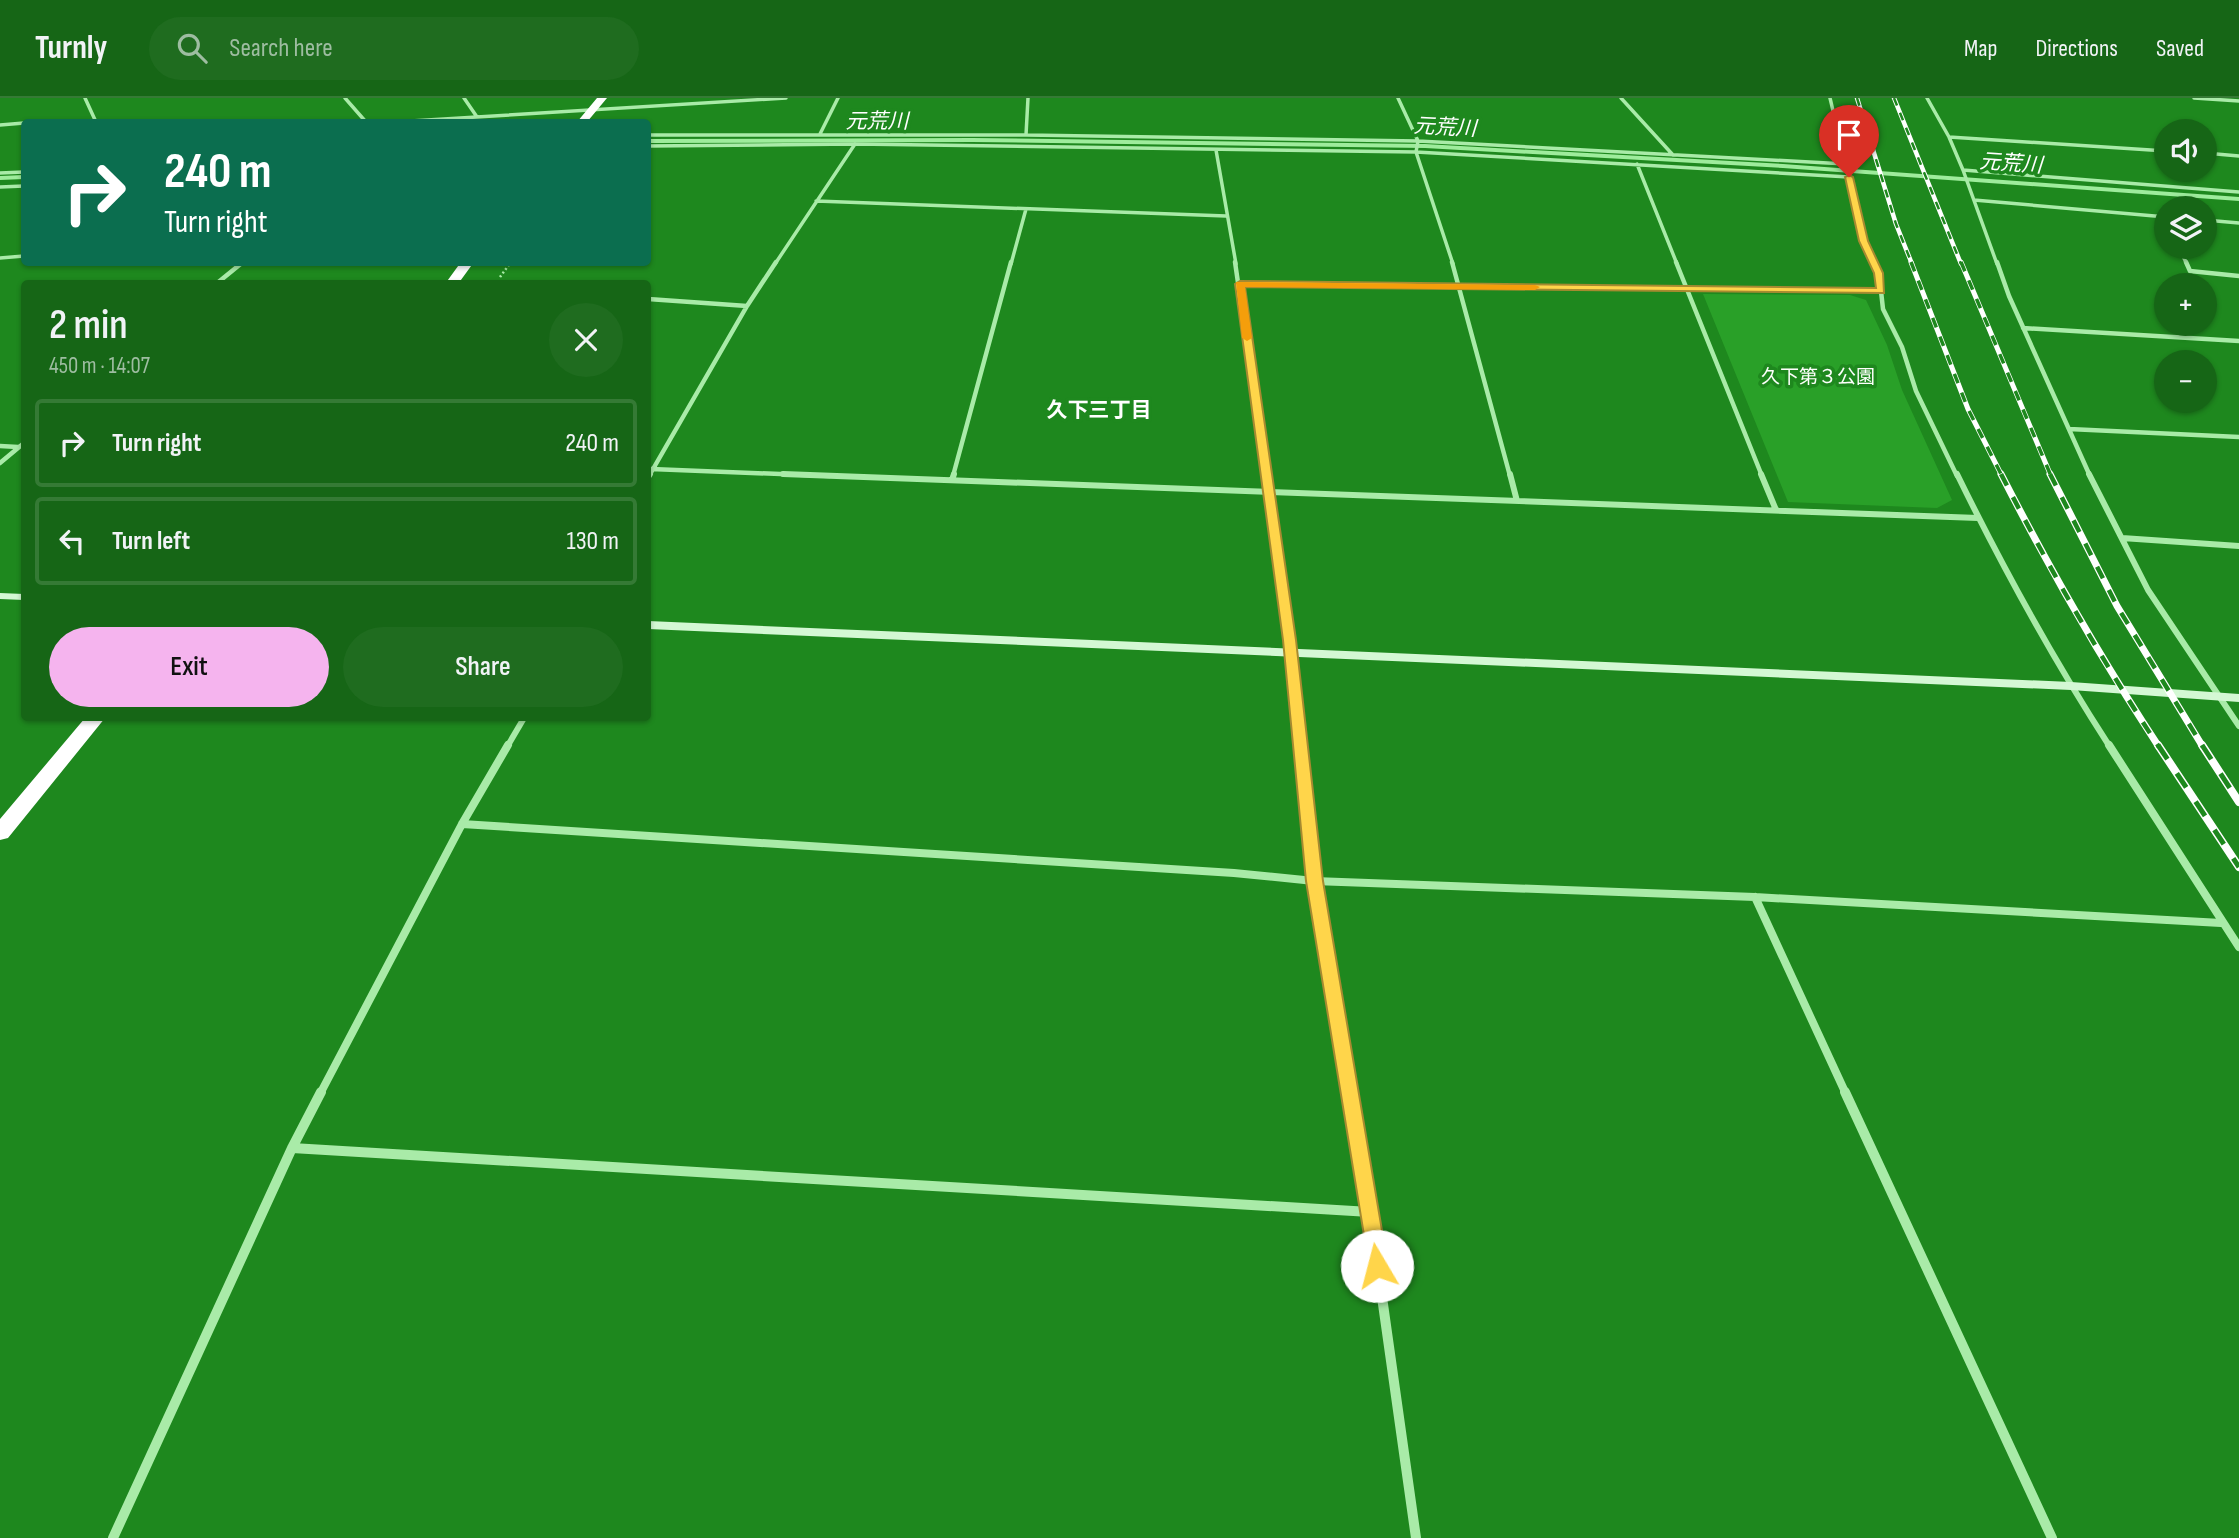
<!DOCTYPE html>
<meta charset="utf-8">
<style>
body{margin:0;font-family:"Sofia Sans Condensed","Noto Sans JP",sans-serif;background:#1f6c1f;color:#f1f3f6;height:100vh;display:flex;flex-direction:column;font-size:26px;white-space:nowrap}
*{box-sizing:border-box;margin:0}
p{font-size:23px;color:#9ebda1}
.icon{flex:none;width:38px;height:38px;fill:none;stroke:currentColor;stroke-width:2;stroke-linecap:round;stroke-linejoin:round}
.map{position:relative;flex:1;overflow:hidden}
.drawer{position:absolute;left:21px;top:182px;width:630px;height:441px;display:flex;flex-direction:column;background:#166616;border-radius:7px;box-shadow:0 2px 5px #0004}
.drawer>*{flex:none}
.hud{position:absolute;left:21px;top:21px;width:630px;height:147px;border-radius:7px;box-shadow:0 2px 5px #0004;background:#0b6e4f;color:#fff;overflow:hidden}
.controls{position:absolute;left:2154px;top:21px;display:grid;gap:14px}
.controls a{display:grid;place-items:center;width:63px;height:63px;border-radius:50%;background:#166616;box-shadow:0 2px 5px #0004;font-size:35px}
.pin{position:absolute;display:grid;place-items:center;width:60px;height:60px;color:#fff;margin:-72px -30px;border-radius:50% 50% 50% 0;rotate:-45deg;box-shadow:0 0 7px #0007}
.pin .icon{rotate:45deg}
.me{position:absolute;width:77px;margin:-38px;rotate:352deg;stroke-linejoin:round;filter:drop-shadow(0 0 5px #0008)}
.turn{display:flex;align-items:center;gap:24px;height:147px;padding:0 28px;font-size:32px}
.turn .icon{width:91px;height:91px;stroke-width:2.5}
.turn b{display:block;font-size:49px;line-height:60px}
.round{display:grid;place-items:center;flex:none;width:74px;height:74px;border-radius:37px;background:#1f6c1f}
.head{display:flex;align-items:center;justify-content:space-between;height:119px;padding:0 28px}
h1{font-size:42px;font-weight:600;line-height:52px}
.button{display:flex;gap:14px;margin-top:auto;padding:14px 28px}
.button a{flex:1;height:80px;border-radius:42px;background:#f5b4ee;color:#111;font-size:28px;font-weight:600;line-height:80px;text-align:center}
.button a+a{background:#1f6c1f;color:#f1f3f6}
ul{padding:0;list-style:none}
li{display:flex;align-items:center;gap:21px;height:88px;margin:0 14px 10px;padding:0 14px;border:4px solid #357a35;border-radius:7px}
li div{flex:1}
li b{display:block;font-size:26px}
li em{font-style:normal}
header{display:flex;align-items:center;gap:42px;box-sizing:border-box;height:98px;padding:0 35px;background:#166616;border-bottom:2px solid #357a35}
header strong{font-size:33px}
nav{display:flex;gap:38px;margin-inline-start:auto;font-size:24px}
.search{width:490px;height:63px;background:#1f6c1f;display:flex;align-items:center;gap:18px;box-sizing:border-box;padding:0 24px;border-radius:38px;color:#9ebda1;font-size:26px}
.map>svg:first-child{display:block}
.green{fill:#29a028}
.lines{fill:none;stroke-linecap:round;stroke-linejoin:round}
.stream{fill:#9eec9c;fill-rule:evenodd}
.path{stroke:#a9eba8;stroke-width:2.5;stroke-dasharray:2 2.5;stroke-linecap:butt}
.street-far4{stroke:#a9eba8;stroke-width:3.5}
.street-far3{stroke:#a9eba8;stroke-width:4.5}
.street-far2{stroke:#a9eba8;stroke-width:6}
.street-far1{stroke:#a9eba8;stroke-width:8}
.street{stroke:#a9eba8;stroke-width:10}
.secondary{fill:#d4f8d4;fill-rule:evenodd}
.highway{fill:#fff;fill-rule:evenodd}
.rail-far3-casing{stroke:#fff;stroke-width:4.5}
.rail-far2-casing{stroke:#fff;stroke-width:5}
.rail-far1-casing{stroke:#fff;stroke-width:7}
.rail-casing{stroke:#fff;stroke-width:8}
.rail-far3{stroke:#1e881e;stroke-width:2.5;stroke-dasharray:8;stroke-linecap:butt}
.rail-far2{stroke:#1e881e;stroke-width:3.5;stroke-dasharray:10;stroke-linecap:butt}
.rail-far1{stroke:#1e881e;stroke-width:4.5;stroke-dasharray:13;stroke-linecap:butt}
.rail{stroke:#1e881e;stroke-width:5;stroke-dasharray:17;stroke-linecap:butt}
.route{fill:#ffd54a;stroke:#a68a30;stroke-width:2}
.slow{fill:#f59e0b}
.labels{text-anchor:middle;stroke-width:7;stroke-linejoin:round;paint-order:stroke}
.far-park-label{font-size:19px;fill:#fdfffc;stroke:#1e881e}
.far-water-label{font-size:21px;font-style:italic;fill:#fff;stroke:#1e881e}
.far-neighbourhood-label{font-size:21px;font-weight:bold;fill:#fff;stroke:#1e881e}
</style>
<header>
<strong>Turnly</strong>
<div class="search"><svg class="icon" aria-label="search" viewBox="0 0 24 24"><circle cx="10" cy="10" r="6"/><path d="M15 15l6 6"/></svg>Search here</div>
<nav><a>Map</a><a>Directions</a><a>Saved</a></nav>
</header>
<div class="map">
<svg width="2239" height="1440" viewBox="0 0 2239 1440">
<rect width="100%" height="100%" fill="#1e881e"/>
<path class="green" d="M 1703,196 L 1850,197 L 1866,202 L 1887,247 L 1902,292 L 1952,402 L 1937,410 L 1788,404 Z"/>
<g class="lines">
<path class="stream" d="M 972,40 L 1425,46 L 1783,66 L 2239,99 L 2239,103 L 1783,70 L 1425,50 L 972,44 L 648,45 L 648,41 Z
M 24,77 L 24,81 L 0,82 L 0,78 Z"/>
<path class="path" d="M 500,179 L 511,164"/>
<path class="street-far4" d="M 85,0 L 96,24
M 345,0 L 366,24
M 464,0 L 477,19 L 476,24
M 1398,0 L 1418,43 L 1416,54 L 1453,166
M 1621,0 L 1673,57
M 1830,0 L 1864,143 L 1875,166
M 1927,0 L 1949,39 L 1963,72 L 2239,94
M 2194,0 L 2239,3
M 31,24 L 238,24
M 394,24 L 786,0
M 0,27 L 24,25
M 820,36 L 838,0
M 648,37 L 1026,37 L 1418,43 L 1846,66
M 1026,37 L 1028,0
M 1949,39 L 2166,53
M 648,48 L 855,46 L 1416,54 L 1849,79
M 1216,52 L 1236,166
M 2205,55 L 2239,58
M 1637,66 L 1677,166
M 1963,72 L 1997,166
M 0,75 L 24,74
M 0,89 L 24,88
M 1974,102 L 2166,119
M 816,103 L 1226,118
M 2205,122 L 2239,125
M 2178,149 L 2187,166
M 0,160 L 24,158
M 241,166 L 243,164
M 775,166 L 855,46
M 1011,166 L 1026,111"/>
<path class="street-far3" d="M 1235,164 L 1266,378
M 1452,164 L 1510,378
M 1676,164 L 1762,378
M 1874,164 L 1879,175 L 1883,211 L 1902,249 L 1916,293 L 1957,378
M 1997,164 L 2009,198 L 2090,378
M 2186,164 L 2190,173 L 2239,178
M 216,186 L 243,164
M 1239,186 L 1881,193
M 648,201 L 747,208
M 2023,230 L 2239,243
M 2069,331 L 2239,339
M 0,348 L 18,349
M 0,365 L 24,345
M 651,371 L 830,378
M 649,378 L 747,208 L 776,164
M 953,378 L 1011,164"/>
<path class="street-far2" d="M 783,376 L 1978,420
M 1266,376 L 1290,542 L 1301,649
M 1510,376 L 1517,403
M 1761,376 L 1776,412
M 1957,376 C 2003,470 2053,561 2110,649
M 2089,376 L 2148,492 L 2239,628
M 648,379 L 650,376
M 952,382 L 954,376
M 2122,440 L 2239,448
M 507,649 L 524,620"/>
<path class="street-far1" d="M 1300,647 L 1314,783 L 1350,996
M 2109,647 L 2239,849
M 462,726 L 1234,775 L 1314,783 L 1755,799 L 2221,825
M 1755,799 L 1846,996
M 320,996 L 462,726 L 508,647"/>
<path class="street" d="M 1350,994 L 1370,1114 L 1416,1440
M 1845,994 L 2052,1440
M 292,1050 L 1370,1114
M 113,1440 L 292,1050 L 321,994"/>
<path class="secondary" d="M 0,495 L 24,496 L 24,502 L 0,501 Z
M 648,523 L 2071,584 L 2239,596 L 2239,604 L 2071,592 L 648,531 Z"/>
<path class="highway" d="M 597,0 L 607,0 L 587,24 L 577,24 Z
M 461,164 L 474,164 L 458,186 L 445,186 Z
M 85,620 L 105,620 L 8,740 L 0,742 L 0,721 Z"/>
<defs>
<path id="rail-far3" d="M 1857,0 L 1896,126 L 1912,166
M 1894,0 L 1961,166"/>
<path id="rail-far2" d="M 1911,164 L 1968,311 L 2002,378
M 1961,164 L 2051,378"/>
<path id="rail-far1" d="M 2001,376 C 2049,470 2101,561 2159,649
M 2050,376 L 2117,508 L 2203,649"/>
<path id="rail" d="M 2158,647 L 2239,769
M 2202,647 L 2239,704"/>
</defs>
<use href="#rail-far3" class="rail-far3-casing"/>
<use href="#rail-far2" class="rail-far2-casing"/>
<use href="#rail-far1" class="rail-far1-casing"/>
<use href="#rail" class="rail-casing"/>
<use href="#rail-far3" class="rail-far3"/>
<use href="#rail-far2" class="rail-far2"/>
<use href="#rail-far1" class="rail-far1"/>
<use href="#rail" class="rail"/>
</g>
<path class="route" d="M 1849,77 L 1853,79 L 1868,143 L 1883,175 L 1884,195 L 1245,189 L 1296,542 L 1323,783 L 1388,1168 L 1385,1174 L 1377,1177 L 1370,1174 L 1306,783 L 1283,542 L 1235,186 L 1240,183 L 1876,190 L 1874,175 L 1859,143 L 1845,79 Z"/>
<path class="slow" d="M 1236,184 L 1535,187 L 1540,189 L 1535,192 L 1245,189 L 1252,240 L 1247,243 L 1242,240 Z"/>
<g class="labels">
<g class="far-park-label">
<text x="1818" y="285">久下第３公園</text>
</g>
<g class="far-water-label">
<text x="877" y="30">元荒川</text>
<text transform="translate(1445 29) rotate(3)" y="7">元荒川</text>
<text transform="translate(2011 65) rotate(4)" y="7">元荒川</text>
</g>
<g class="far-neighbourhood-label">
<text x="1099" y="319">久下三丁目</text>
</g>
</g>
</svg>
<div class="controls">
<a><svg class="icon" aria-label="sound" viewBox="0 0 24 24"><path d="M4 9h4l5-4v14l-5-4H4zM17 9q2 3 0 6"/></svg></a>
<a><svg class="icon" aria-label="layers" viewBox="0 0 24 24"><path d="M12 4l9 5-9 5-9-5zM3 14l9 5 9-5"/></svg></a>
<a>+</a>
<a>−</a>
</div>
<div class="pin" style="left:1849px;top:79px;background:#d93025"><svg class="icon" aria-label="arrive" viewBox="0 0 24 24"><path d="M6 21V4h12l-3 4 3 4H6"/></svg></div>
<svg class="me" style="left:1377px;top:1168px" viewBox="-20 -20 40 40"><circle r="19" fill="#fff"/><path d="M0-13L10 11 0 6-10 11z" fill="#ffd54a"/></svg>
<div class="hud">
<div class="turn"><svg class="icon" aria-label="right" viewBox="0 0 24 24"><path d="M7 20v-9h11M14 6l5 5-5 5"/></svg><div><b>240 m</b>Turn right</div></div>
</div>
<section class="drawer">
<div class="head"><div><h1>2 min</h1><p>450 m · 14:07</p></div><a class="round"><svg class="icon" aria-label="close" viewBox="0 0 24 24"><path d="M6 6l12 12M18 6L6 18"/></svg></a></div>
<ul>
<li><svg class="icon" aria-label="right" viewBox="0 0 24 24"><path d="M7 20v-9h11M14 6l5 5-5 5"/></svg><div><b>Turn right</b></div><em>240 m</em></li>
<li><svg class="icon" aria-label="left" viewBox="0 0 24 24"><path d="M17 20v-9H6M10 6l-5 5 5 5"/></svg><div><b>Turn left</b></div><em>130 m</em></li>
</ul>
<div class="button"><a>Exit</a><a>Share</a></div>
</section>
</div>
